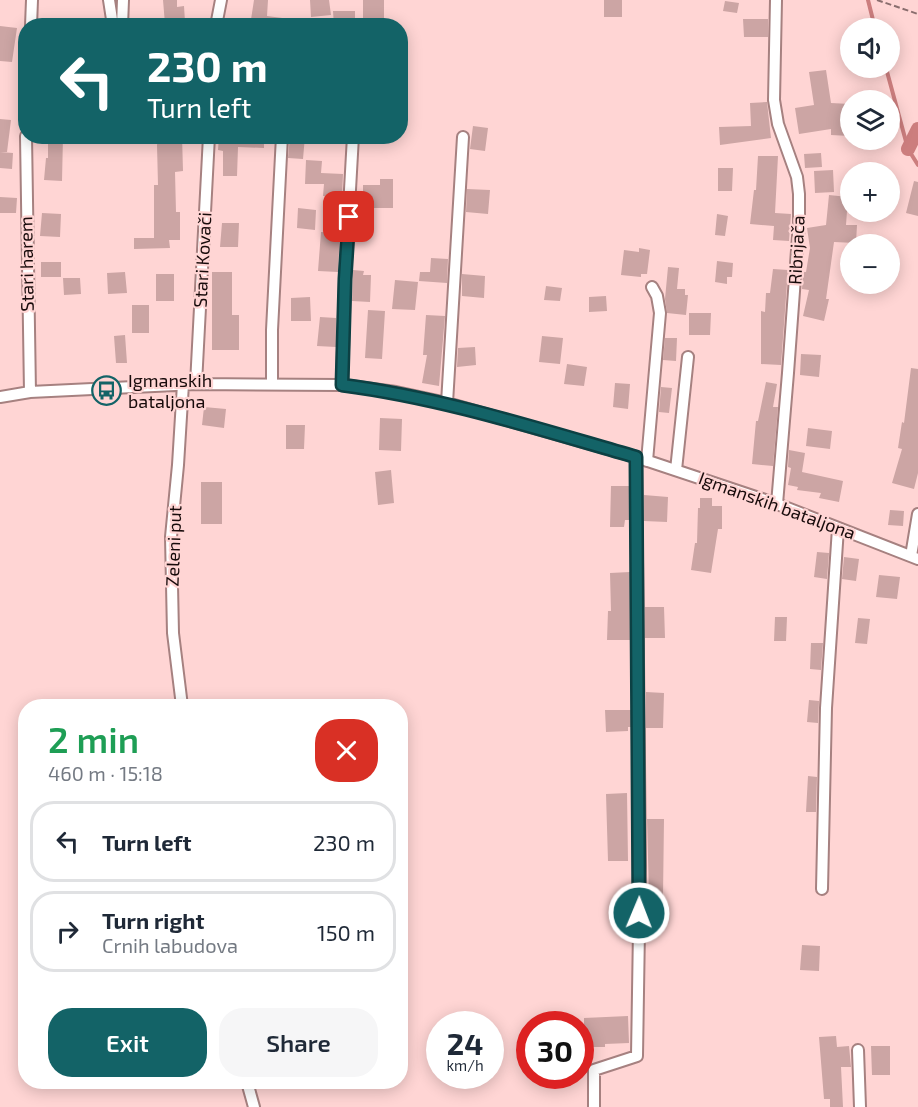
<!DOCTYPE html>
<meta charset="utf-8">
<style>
body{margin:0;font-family:"Exo 2",sans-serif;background:#f6f6f7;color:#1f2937;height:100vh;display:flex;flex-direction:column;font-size:22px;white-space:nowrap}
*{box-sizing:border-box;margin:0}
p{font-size:20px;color:#747a83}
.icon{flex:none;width:33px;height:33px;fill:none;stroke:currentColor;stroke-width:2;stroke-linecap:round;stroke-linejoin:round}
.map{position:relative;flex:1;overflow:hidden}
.sheet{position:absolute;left:18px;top:699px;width:390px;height:390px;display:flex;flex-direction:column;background:#fff;border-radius:24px;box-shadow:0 3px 15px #0003}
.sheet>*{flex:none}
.banner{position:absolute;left:18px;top:18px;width:390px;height:126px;border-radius:24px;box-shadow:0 3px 15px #0003;background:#136367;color:#fff;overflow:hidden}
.fabs{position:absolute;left:840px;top:18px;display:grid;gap:12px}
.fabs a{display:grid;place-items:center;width:60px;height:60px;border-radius:50%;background:#fff;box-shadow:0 3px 15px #0003;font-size:30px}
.speed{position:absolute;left:426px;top:1011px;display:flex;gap:12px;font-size:30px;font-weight:700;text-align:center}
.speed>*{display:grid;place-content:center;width:78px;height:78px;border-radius:50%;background:#fff;box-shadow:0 3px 15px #0003;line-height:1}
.speed small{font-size:15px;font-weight:400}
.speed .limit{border:9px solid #d22;background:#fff;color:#111}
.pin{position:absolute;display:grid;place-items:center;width:51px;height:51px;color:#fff;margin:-26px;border-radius:12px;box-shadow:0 3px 9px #0006}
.me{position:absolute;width:66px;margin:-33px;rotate:1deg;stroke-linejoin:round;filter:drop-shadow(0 0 4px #0008)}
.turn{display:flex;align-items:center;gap:21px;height:126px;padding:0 30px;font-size:27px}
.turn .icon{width:78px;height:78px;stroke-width:2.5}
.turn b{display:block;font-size:42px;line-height:51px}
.round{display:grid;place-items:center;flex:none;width:63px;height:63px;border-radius:24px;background:#f6f6f7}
.head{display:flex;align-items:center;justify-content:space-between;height:102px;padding:0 30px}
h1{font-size:36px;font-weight:600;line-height:45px;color:#1e9e55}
.button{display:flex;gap:12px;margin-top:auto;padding:12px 30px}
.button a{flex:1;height:69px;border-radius:24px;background:#136367;color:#fff;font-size:24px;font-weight:600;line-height:69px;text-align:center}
.button a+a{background:#f6f6f7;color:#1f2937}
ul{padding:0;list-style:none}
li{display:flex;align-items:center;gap:18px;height:81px;margin:0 12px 9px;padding:0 18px;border:3px solid #e0e1e3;border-radius:24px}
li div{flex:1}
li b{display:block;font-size:22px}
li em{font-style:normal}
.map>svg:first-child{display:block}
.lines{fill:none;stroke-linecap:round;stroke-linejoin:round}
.stream{stroke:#cc7e7e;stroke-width:4}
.canal{stroke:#cc7e7e;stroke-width:14}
.building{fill:#cca5a4}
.minor-casing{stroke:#a68180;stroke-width:14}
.path{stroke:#8a6e6e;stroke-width:2;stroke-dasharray:6 3;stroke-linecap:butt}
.minor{stroke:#fff;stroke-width:10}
.route-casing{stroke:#0c4043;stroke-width:15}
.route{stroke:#136367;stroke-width:10}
.labels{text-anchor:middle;stroke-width:4.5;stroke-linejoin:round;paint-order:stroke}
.street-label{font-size:18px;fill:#180b0b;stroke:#ffd5d4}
.poi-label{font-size:18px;fill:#180b0b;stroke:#ffd5d4;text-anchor:start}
</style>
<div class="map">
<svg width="918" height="1107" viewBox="0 0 918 1107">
<rect width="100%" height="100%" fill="#ffd5d4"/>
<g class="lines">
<path class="stream" d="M 868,0 L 875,28
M 886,68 L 908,149 L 918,165"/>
<path class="canal" d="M 908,149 L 918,129"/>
</g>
<path class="building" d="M 163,0 L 177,0 L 177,7 L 184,6 L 185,22 L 165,24 Z
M 254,0 L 268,0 L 267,16 L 290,19 L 290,26 L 250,26 Z
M 310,0 L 329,0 L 331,15 L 311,17 Z
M 363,0 L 384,0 L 384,19 L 363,19 Z
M 604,0 L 622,0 L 622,17 L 604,17 Z
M 725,1 L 739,3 L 737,13 L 723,11 Z
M 333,11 L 355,11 L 355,26 L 334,26 Z
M 743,19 L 768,19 L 768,37 L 744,37 Z
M 0,26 L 17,28 L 12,62 L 0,61 Z
M 826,70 L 831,103 L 850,104 L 850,136 L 831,135 L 831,129 L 799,134 L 795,108 L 814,105 L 809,72 Z
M 767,102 L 771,138 L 720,145 L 719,127 L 751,126 L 750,103 Z
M 0,119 L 11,120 L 7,152 L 0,152 Z
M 473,126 L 488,128 L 485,151 L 470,149 Z
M 48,136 L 63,136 L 62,181 L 44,180 L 46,158 L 48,158 Z
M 159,136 L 182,136 L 183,171 L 175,172 L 176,212 L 180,212 L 180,240 L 169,240 L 170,248 L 134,249 L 134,238 L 154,238 L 154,185 L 158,185 L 157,145 Z
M 219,136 L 264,136 L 264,148 L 238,147 L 237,176 L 223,176 L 223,151 L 218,150 Z
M 290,136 L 305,136 L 303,159 L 288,158 Z
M 0,152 L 13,153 L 12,169 L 0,168 Z
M 821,153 L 822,167 L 805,168 L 804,154 Z
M 758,156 L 778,156 L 775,213 L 791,214 L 789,241 L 773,240 L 774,226 L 750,224 L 754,190 L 756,190 Z
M 306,160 L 322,161 L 321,173 L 343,174 L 342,197 L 323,196 L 324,184 L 305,184 Z
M 718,168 L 733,168 L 732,191 L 718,191 Z
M 833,170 L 834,192 L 815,193 L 814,171 Z
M 380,179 L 393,179 L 393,208 L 363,208 L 363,185 L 380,185 Z
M 914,181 L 918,182 L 918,216 L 906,213 Z
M 467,189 L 490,190 L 488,214 L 466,212 Z
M 829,195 L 848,197 L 846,225 L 857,225 L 856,243 L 834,242 L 826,299 L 829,299 L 824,321 L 803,316 L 809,290 L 802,289 L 803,272 L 806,272 L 810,248 L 807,228 L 826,225 Z
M 0,197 L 17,198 L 16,213 L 0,213 Z
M 298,208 L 316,210 L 315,230 L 297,228 Z
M 42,213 L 61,214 L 60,237 L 40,236 Z
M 717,214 L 728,216 L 725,236 L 715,235 Z
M 222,223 L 239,223 L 238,247 L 220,247 Z
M 321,232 L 340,233 L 338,272 L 318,271 Z
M 639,248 L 650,250 L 647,274 L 641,274 L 641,277 L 621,275 L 624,250 L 639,252 Z
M 431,258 L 448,259 L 447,283 L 419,281 L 420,272 L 430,272 Z
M 717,261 L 733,263 L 732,277 L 727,277 L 727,284 L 715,282 Z
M 41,262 L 61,262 L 61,277 L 41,277 Z
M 668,267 L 679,268 L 677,289 L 685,289 L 685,295 L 688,295 L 686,315 L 667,313 L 665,299 Z
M 773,269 L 788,270 L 781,365 L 761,364 L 761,311 L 765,312 L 766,293 L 770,293 Z
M 353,270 L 364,271 L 363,275 L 371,275 L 370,302 L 352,301 Z
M 125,272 L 127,293 L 108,294 L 107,273 Z
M 212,272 L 232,272 L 232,315 L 239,315 L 239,350 L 212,350 Z
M 156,274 L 174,274 L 174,301 L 156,301 Z
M 462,274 L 485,276 L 484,298 L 462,296 Z
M 63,278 L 80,278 L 81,294 L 64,295 Z
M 395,280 L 418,282 L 415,310 L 392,309 Z
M 546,286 L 562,288 L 560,301 L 544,300 Z
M 606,296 L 607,311 L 589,312 L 589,297 Z
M 310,297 L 311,321 L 291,321 L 291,298 Z
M 132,305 L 149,305 L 149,333 L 132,333 Z
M 368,310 L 385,311 L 382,359 L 365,358 Z
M 689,313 L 711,313 L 710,335 L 689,335 Z
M 426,315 L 445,316 L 439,386 L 422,383 L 427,355 L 423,355 Z
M 320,317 L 336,318 L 336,347 L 317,346 Z
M 125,335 L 127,363 L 116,363 L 114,336 Z
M 542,336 L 563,338 L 560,364 L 539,362 Z
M 665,338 L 677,338 L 676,361 L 663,360 Z
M 475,347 L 476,365 L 457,367 L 458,348 Z
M 801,354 L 821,355 L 819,377 L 800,375 Z
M 567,364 L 587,367 L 584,386 L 564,384 Z
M 911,368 L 918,369 L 918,473 L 914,489 L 892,483 L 902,449 L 898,448 L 902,422 L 904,423 Z
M 766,382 L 777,384 L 773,407 L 778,407 L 773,466 L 752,464 L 756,421 L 758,421 Z
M 615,383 L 630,384 L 628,409 L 613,407 Z
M 661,387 L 672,388 L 669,413 L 659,412 Z
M 204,407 L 226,409 L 224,428 L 202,425 Z
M 380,418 L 402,419 L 401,451 L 379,450 Z
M 286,425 L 305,425 L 304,449 L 286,449 Z
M 808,428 L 832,431 L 830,449 L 806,446 Z
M 789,450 L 805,453 L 802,472 L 843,481 L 839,502 L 819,498 L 821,493 L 797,490 L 798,487 L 788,485 L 791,468 L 788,467 Z
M 391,470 L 394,503 L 378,505 L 375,472 Z
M 201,482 L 222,482 L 222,524 L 201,524 Z
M 611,486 L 629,486 L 629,520 L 625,520 L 624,527 L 610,527 Z
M 644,495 L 668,497 L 667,522 L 644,521 Z
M 700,498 L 712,498 L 712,506 L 722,506 L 722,529 L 718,529 L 711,573 L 691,570 L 695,543 L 697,543 L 698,508 L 700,508 Z
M 890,510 L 904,511 L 903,526 L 888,525 Z
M 817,552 L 829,553 L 827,579 L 814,577 Z
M 844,557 L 859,559 L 856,581 L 842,579 Z
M 630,572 L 630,640 L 607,640 L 608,611 L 611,611 L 610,573 Z
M 879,575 L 900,577 L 897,599 L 876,597 Z
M 645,607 L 664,607 L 665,638 L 645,638 Z
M 775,617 L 787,617 L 786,641 L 774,641 Z
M 858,618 L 870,619 L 867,644 L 855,643 Z
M 811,643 L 823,643 L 821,670 L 810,669 Z
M 646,692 L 664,693 L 663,728 L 646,728 Z
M 809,700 L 819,701 L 818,723 L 807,722 Z
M 605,710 L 631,710 L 631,727 L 628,727 L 628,731 L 606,732 Z
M 808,776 L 817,777 L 816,812 L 806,812 Z
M 627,793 L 628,861 L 608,861 L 606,794 Z
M 647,819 L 664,819 L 663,896 L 649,896 Z
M 802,945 L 820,946 L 819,971 L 800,970 Z
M 628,1016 L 629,1043 L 605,1044 L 605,1047 L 584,1047 L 584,1018 Z
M 836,1036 L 837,1047 L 849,1046 L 851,1067 L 841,1067 L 843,1107 L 830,1107 L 830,1099 L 824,1099 L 819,1037 Z
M 871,1046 L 890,1046 L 890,1075 L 872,1075 Z"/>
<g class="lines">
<defs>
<path id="minor" d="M 109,0 L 113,26
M 776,0 L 774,100 L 778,124 L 797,177 L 799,194 L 799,223 L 788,373 L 777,504
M 31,26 L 32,0
M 122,26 L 123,0
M 216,26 L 221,0
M 26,136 L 30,392
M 196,384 L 209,136
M 272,384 L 272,330 L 282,136
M 342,385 L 345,279 L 353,136
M 0,397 L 30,392 L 196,384 L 342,385 L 396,392 L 447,403 L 636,457 L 777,504 L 918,559
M 447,403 L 463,137
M 647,461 L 660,313 L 657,296 L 652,287
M 676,470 L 688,357
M 911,556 L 918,514
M 182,706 L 173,633 L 171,537 L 178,465 L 183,384
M 822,889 L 826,708 L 838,528
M 858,1050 L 860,1107
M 247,1082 L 254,1107
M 594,1107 L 594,1070 L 637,1056 L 640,866 L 636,457"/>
</defs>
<use href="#minor" class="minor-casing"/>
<path class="path" d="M 877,0 L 918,14"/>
<use href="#minor" class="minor"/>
</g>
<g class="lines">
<defs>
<path id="route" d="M 349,217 L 345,279 L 342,385 C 443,398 538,429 636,457 L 639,913"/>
</defs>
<use href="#route" class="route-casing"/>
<use href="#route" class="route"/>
</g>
<defs>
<symbol id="bus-ring" viewBox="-11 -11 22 22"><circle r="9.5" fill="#ffd5d4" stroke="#136367" stroke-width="1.5"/><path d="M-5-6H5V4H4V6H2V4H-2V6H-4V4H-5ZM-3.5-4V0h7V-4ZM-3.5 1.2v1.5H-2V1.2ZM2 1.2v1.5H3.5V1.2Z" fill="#136367"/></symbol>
</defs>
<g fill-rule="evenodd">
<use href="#bus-ring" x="90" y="374" width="33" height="33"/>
</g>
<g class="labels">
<g class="street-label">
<text transform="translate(797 250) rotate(-87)" y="6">Ribnjača</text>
<text transform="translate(203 260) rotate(-87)" y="6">Stari Kovači</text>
<text transform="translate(27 264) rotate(-91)" y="6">Stari harem</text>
<text transform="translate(777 506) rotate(20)" y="6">Igmanskih bataljona</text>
<text transform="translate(174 546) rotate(-88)" y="6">Zeleni put</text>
</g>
<g class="poi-label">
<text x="128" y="387">Igmanskih<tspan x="128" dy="21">bataljona</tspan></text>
</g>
</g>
</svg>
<div class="fabs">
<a><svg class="icon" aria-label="sound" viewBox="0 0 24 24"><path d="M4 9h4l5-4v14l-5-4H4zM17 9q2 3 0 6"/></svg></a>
<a><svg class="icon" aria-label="layers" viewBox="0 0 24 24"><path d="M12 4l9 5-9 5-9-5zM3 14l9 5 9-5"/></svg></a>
<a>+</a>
<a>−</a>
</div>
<div class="speed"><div>24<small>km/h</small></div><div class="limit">30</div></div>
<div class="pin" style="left:349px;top:217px;background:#d93025"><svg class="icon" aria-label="arrive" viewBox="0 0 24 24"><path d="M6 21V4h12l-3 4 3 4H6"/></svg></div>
<svg class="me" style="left:639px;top:913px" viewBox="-20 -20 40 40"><circle r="17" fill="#136367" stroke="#fff" stroke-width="3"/><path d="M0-11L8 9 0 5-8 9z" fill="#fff"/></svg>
<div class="banner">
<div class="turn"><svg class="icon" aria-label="left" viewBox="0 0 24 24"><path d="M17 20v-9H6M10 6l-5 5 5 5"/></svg><div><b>230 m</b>Turn left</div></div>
</div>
<section class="sheet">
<div class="head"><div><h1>2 min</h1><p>460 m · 15:18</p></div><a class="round" style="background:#d93025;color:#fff"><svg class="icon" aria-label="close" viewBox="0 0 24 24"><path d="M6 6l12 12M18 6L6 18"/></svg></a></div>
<ul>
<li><svg class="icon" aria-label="left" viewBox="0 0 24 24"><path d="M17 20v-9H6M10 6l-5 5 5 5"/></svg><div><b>Turn left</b></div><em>230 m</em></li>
<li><svg class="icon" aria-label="right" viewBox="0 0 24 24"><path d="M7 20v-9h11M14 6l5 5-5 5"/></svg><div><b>Turn right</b><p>Crnih labudova</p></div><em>150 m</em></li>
</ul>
<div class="button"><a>Exit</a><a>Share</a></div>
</section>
</div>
